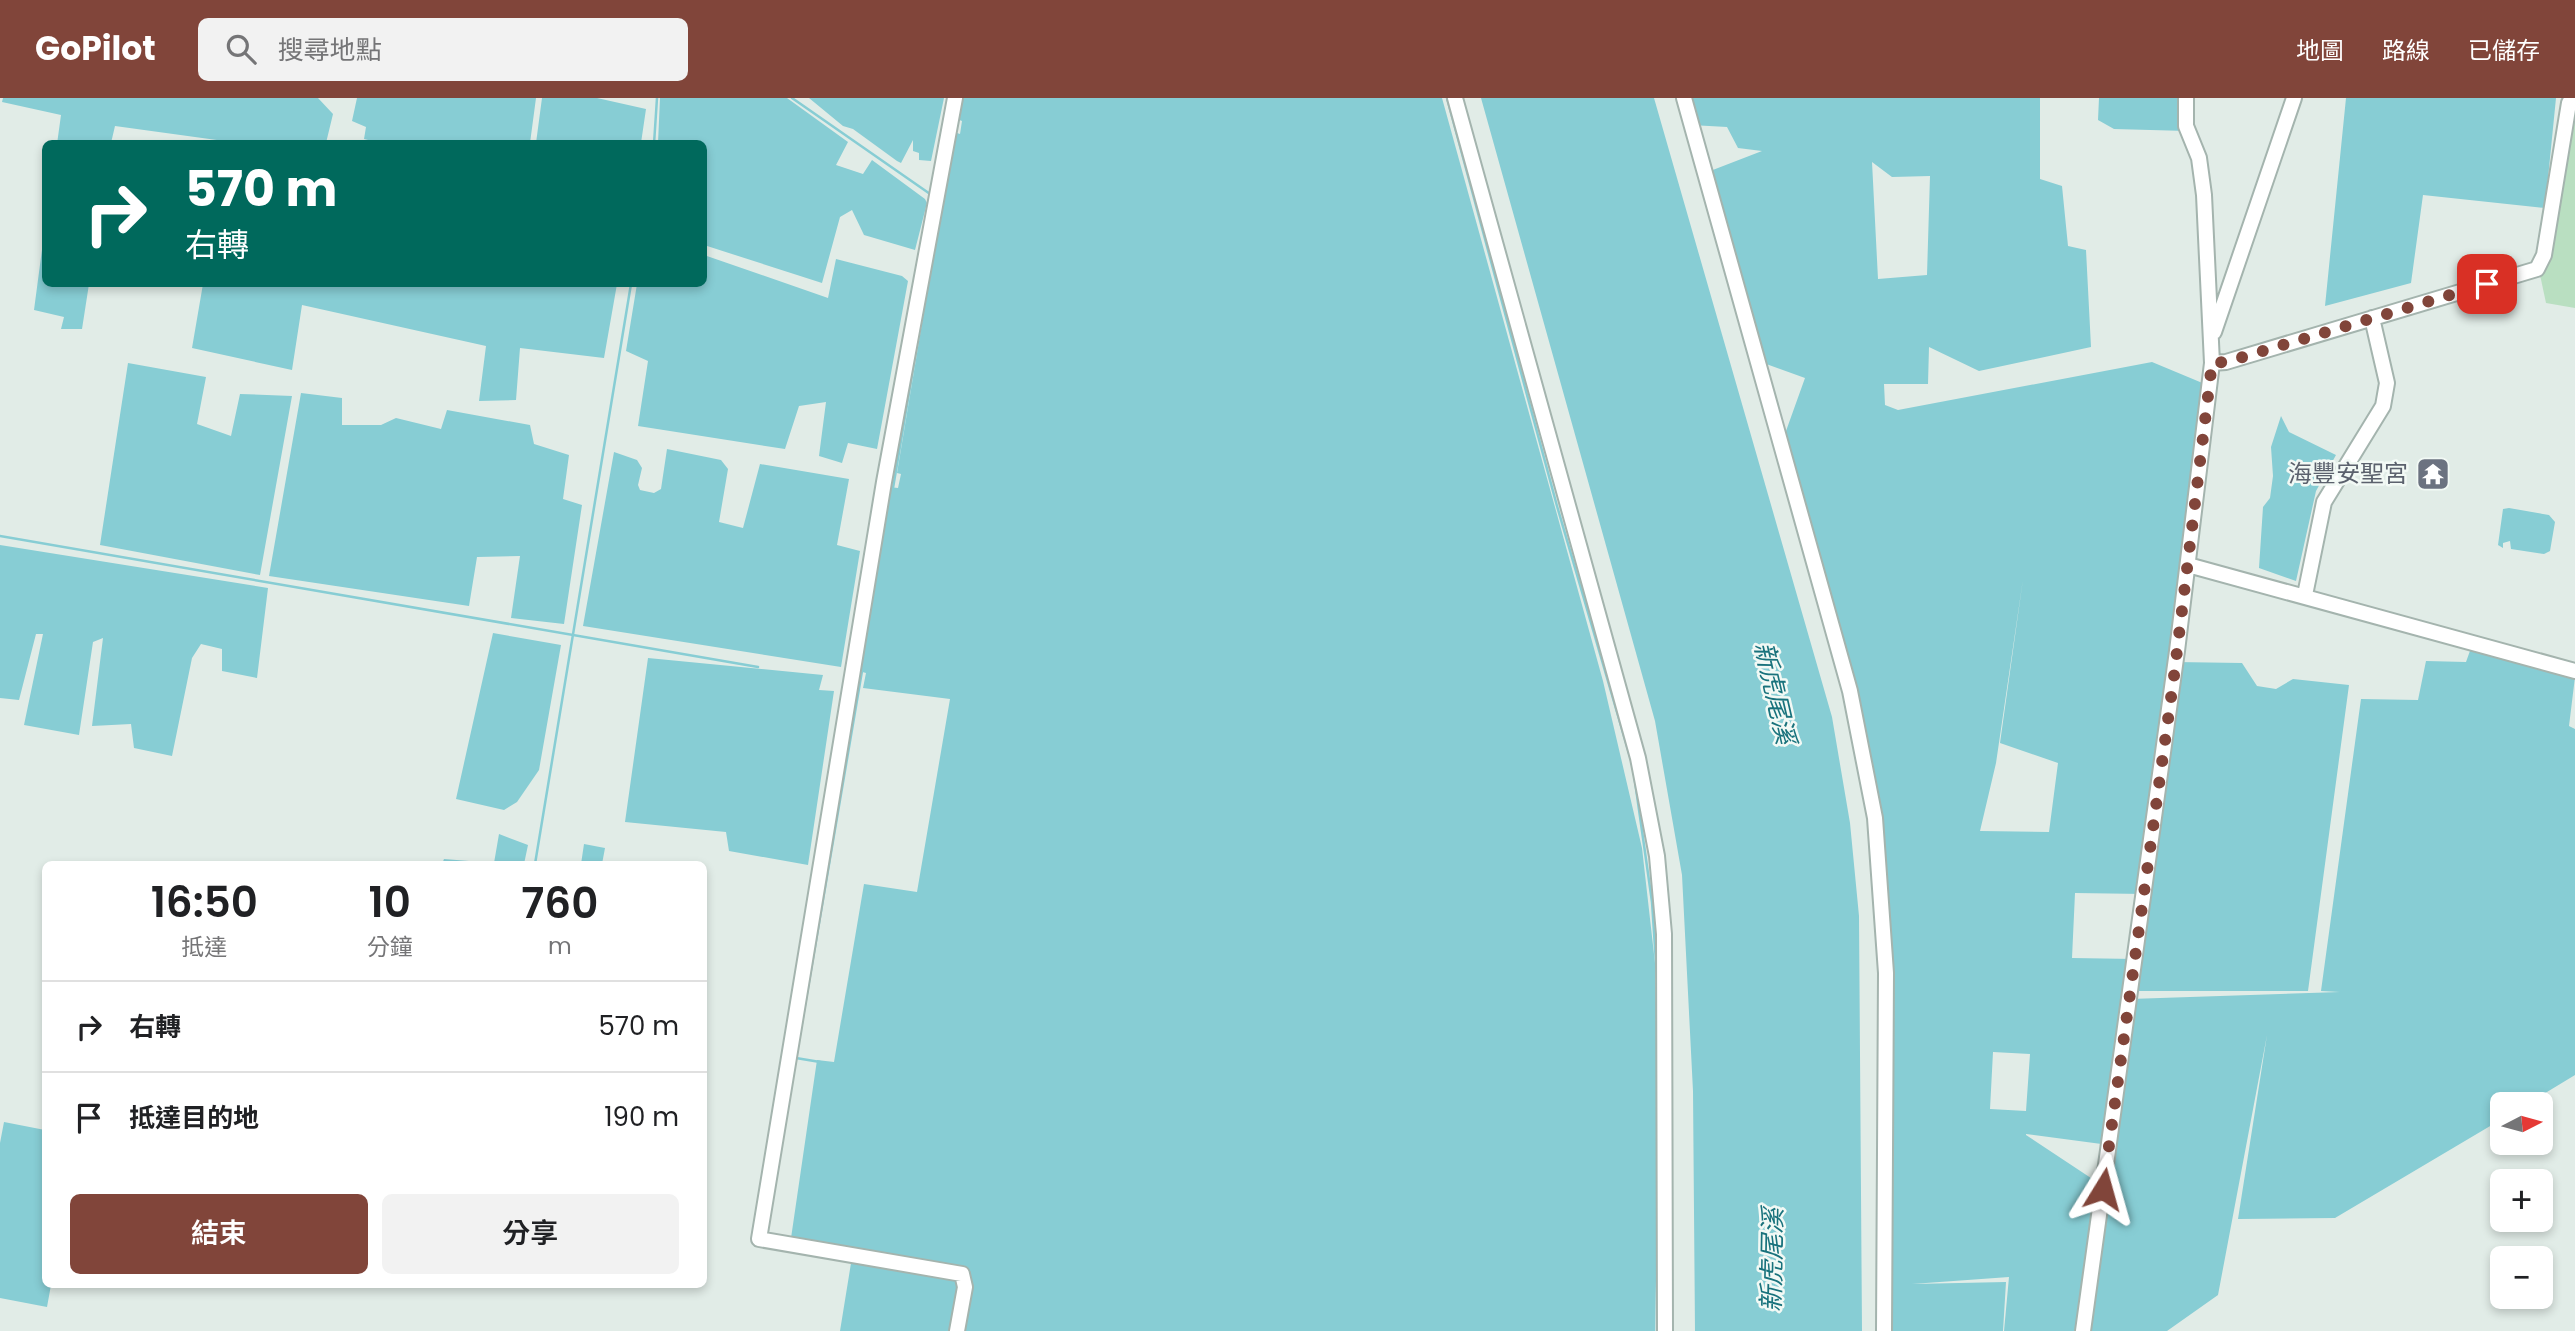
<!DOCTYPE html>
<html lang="zh-TW">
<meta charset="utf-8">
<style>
body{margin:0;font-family:Poppins,"Noto Sans TC",sans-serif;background:#f2f2f2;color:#202124;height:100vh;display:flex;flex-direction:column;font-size:26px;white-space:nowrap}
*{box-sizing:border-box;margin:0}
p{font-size:23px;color:#757577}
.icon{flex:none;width:38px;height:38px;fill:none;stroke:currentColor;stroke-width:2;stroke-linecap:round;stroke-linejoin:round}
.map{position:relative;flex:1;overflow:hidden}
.sheet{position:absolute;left:42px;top:763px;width:665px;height:427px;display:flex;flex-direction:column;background:#fff;border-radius:10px;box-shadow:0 4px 10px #0003}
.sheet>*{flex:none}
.banner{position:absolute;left:42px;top:42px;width:665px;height:147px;border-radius:10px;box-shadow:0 4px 10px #0003;background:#00695c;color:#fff;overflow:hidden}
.needle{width:46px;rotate:84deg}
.tools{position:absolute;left:2490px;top:994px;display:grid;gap:14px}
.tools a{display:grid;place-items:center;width:63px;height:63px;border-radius:10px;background:#fff;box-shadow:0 4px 10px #0003;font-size:35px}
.pin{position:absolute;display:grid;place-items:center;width:60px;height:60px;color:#fff;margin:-30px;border-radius:14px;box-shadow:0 4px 10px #0006}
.me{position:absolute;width:77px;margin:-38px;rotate:8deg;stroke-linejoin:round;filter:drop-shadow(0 0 5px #0008)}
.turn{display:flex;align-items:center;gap:24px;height:147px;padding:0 28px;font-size:32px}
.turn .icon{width:91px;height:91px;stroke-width:2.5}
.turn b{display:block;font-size:49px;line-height:60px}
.eta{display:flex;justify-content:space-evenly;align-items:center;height:119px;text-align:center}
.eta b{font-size:42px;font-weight:600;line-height:49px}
.button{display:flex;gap:14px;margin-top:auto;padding:14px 28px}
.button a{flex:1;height:80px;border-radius:10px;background:#81453a;color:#fff;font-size:28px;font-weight:600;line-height:80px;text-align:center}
.button a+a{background:#f2f2f2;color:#202124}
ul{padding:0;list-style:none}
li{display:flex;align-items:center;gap:21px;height:91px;padding:0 28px;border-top:2px solid #e0e0e0}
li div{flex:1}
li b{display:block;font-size:26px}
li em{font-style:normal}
header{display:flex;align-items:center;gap:42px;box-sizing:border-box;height:98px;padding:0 35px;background:#81453a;color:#fff}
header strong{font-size:33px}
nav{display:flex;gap:38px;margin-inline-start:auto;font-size:24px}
.search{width:490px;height:63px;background:#f2f2f2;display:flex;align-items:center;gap:18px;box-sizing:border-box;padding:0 24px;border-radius:10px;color:#757577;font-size:26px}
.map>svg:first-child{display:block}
.green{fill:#b9dfc1}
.water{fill:#87cdd4;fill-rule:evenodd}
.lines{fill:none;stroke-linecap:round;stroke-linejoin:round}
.stream{stroke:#87cdd4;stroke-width:2.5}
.minor-casing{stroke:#a4b4ae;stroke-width:18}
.minor{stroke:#fff;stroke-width:14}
.route{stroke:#81453a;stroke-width:12;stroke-dasharray:0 21.6}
.labels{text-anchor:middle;stroke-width:5;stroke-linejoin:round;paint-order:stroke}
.worship-label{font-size:24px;fill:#5b616d;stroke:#f2f9f5;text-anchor:end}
.water-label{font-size:26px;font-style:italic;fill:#18727c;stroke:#f2f9f5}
</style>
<header>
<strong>GoPilot</strong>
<div class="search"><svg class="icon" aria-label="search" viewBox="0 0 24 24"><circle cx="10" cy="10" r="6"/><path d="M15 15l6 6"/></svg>搜尋地點</div>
<nav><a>地圖</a><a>路線</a><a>已儲存</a></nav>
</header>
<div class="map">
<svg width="2575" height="1233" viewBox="0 0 2575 1233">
<rect width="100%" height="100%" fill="#e1ece7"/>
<path class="green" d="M 2575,3 L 2575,210 L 2546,205 L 2539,172 Z"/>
<path class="water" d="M 3,0 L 318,0 L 333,16 L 326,45 L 224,45 L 224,43 L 115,28 L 111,45 L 57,46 L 61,17 L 2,4 Z
M 357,0 L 536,0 L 530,45 L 384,46 L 364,41 L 366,29 L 352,23 Z
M 542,0 L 597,0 L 646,11 L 641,45 L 536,45 Z
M 660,0 L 787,0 L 848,44 L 836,67 L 863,76 L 872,62 L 925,101 L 927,105 L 915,152 L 864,137 L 852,112 L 840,119 L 822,185 L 704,147 L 704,46 L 658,45 Z
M 809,0 L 944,0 L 931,63 L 919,62 L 919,55 L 913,53 L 913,42 L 901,65 L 897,63 L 853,31 L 843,28 Z
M 961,0 L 1442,0 L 1603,583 L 1642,750 L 1655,865 L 1659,1036 L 1655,1233 L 840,1233 L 852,1159 L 790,1147 L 817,962 L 834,964 L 864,786 L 917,794 L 950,601 L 863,590 L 866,575 L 859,573 L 889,389 L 898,390 L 901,376 L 897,375 L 954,34 L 960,36 L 962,23 L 957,21 Z
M 1481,0 L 1654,0 L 1832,619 L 1850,725 L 1859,818 L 1862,1233 L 1695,1233 L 1693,993 L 1682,777 L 1655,623 Z
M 1684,0 L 2040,0 L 2040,81 L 2062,88 L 2068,148 L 2086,152 L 2091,249 L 1979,273 L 1929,249 L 1928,286 L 1884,286 L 1885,307 L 1898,312 L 2152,264 L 2212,289 L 2175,564 L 2242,565 L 2257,588 L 2276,591 L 2293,581 L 2349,587 L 2308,893 L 2131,893 L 2130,901 L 2340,894 L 2321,893 L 2361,601 L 2418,602 L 2426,563 L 2466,564 L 2471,550 L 2575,579 L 2569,628 L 2575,631 L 2575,977 L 2527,1006 L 2502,1006 L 2502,1021 L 2335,1120 L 2238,1121 L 2267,937 L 2218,1197 L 2167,1233 L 2004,1233 L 2009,1179 L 1912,1186 L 2006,1184 L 2003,1233 L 1882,1233 L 1885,1187 L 1878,737 L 1851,598 L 1781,347 L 1805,280 L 1758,263 L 1705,75 L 1762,53 L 1738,50 L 1727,29 L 1691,27 ZM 1872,64 L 1892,79 L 1930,78 L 1927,177 L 1878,181 ZM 2023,481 L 2000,645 L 2058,665 L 2049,734 L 1980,733 L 1996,665 ZM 2075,795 L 2144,796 L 2135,861 L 2072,860 ZM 1993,954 L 2030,956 L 2026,1013 L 1990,1011 ZM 2026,1036 L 2109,1047 L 2103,1088 L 2026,1037 Z
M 2099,0 L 2188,0 L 2187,33 L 2114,31 L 2098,22 Z
M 2346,0 L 2556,0 L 2545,110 L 2423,97 L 2411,185 L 2325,208 Z
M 45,129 L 46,186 L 89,186 L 82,231 L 61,231 L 64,219 L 34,212 Z
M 704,157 L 828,200 L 836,161 L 902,178 L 908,183 L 877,351 L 848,345 L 842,365 L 819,358 L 826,304 L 799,308 L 785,351 L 638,328 L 648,263 L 626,253 L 637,186 L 704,186 Z
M 203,186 L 617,186 L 604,260 L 520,250 L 516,302 L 479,303 L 486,248 L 302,207 L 292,272 L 192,250 Z
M 128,265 L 206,279 L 197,326 L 231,338 L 240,296 L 292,298 L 260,477 L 100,447 Z
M 301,295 L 342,300 L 342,327 L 381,327 L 396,320 L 441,331 L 447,312 L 530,327 L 534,346 L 569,357 L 563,401 L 582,407 L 564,526 L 511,520 L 520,458 L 477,459 L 469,508 L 269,478 Z
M 2281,318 L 2289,334 L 2336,357 L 2316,393 L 2296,483 L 2259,470 L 2263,409 L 2270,400 L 2273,378 L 2271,349 Z
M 667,351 L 721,362 L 728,371 L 719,424 L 743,430 L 760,366 L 849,381 L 837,447 L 860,453 L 841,569 L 583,528 L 614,354 L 637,362 L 642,370 L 638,387 L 640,392 L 654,395 L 661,391 Z
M 2509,410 L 2549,417 L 2555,424 L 2550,453 L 2544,456 L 2511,451 L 2510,443 L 2503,445 L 2503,450 L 2498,447 L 2503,411 Z
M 0,447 L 268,490 L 257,580 L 222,573 L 222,551 L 201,546 L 192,560 L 172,658 L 134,650 L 131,626 L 92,628 L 103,540 L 93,544 L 79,637 L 24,627 L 43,536 L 36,536 L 19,602 L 0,600 Z
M 493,535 L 561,547 L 539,672 L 517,704 L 504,712 L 456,701 Z
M 648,560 L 823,577 L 819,592 L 834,593 L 808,767 L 729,753 L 726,734 L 625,724 Z
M 499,736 L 528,747 L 524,766 L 442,766 L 444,761 L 494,765 Z
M 584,746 L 605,750 L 602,766 L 581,766 Z
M 4,1024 L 45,1032 L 46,1186 L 51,1187 L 47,1209 L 0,1200 L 0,1045 Z"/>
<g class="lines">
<path class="stream" d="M 792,0 L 933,98
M 1447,0 L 1557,408 L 1633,669 L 1652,804 L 1657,880
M 654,46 L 657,0
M 893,390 L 925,200
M 0,438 L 758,569
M 535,766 L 631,186
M 820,964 L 796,960 L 862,573
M 1657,1233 L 1658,1100"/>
<defs>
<path id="minor" d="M 955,0 L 884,384 L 759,1141 L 962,1176 L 965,1189 L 957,1233
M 1455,0 L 1638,660 L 1657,758 L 1664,836 L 1665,1233
M 1684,0 L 1850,593 L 1875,720 L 1886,875 L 1884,1233
M 2214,234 L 2294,0
M 2212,265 L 2226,264 L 2537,171 L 2544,157 L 2569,5 L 2572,0
M 2188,467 L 2575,573
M 2305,497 L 2324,404 L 2383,308 L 2387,285 L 2372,220
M 2083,1233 L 2177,553 L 2212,265 L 2204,97 L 2199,60 L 2186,28 L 2186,0"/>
</defs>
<use href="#minor" class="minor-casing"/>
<use href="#minor" class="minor"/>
</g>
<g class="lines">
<path class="route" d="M 2103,1091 L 2174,578 L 2212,265 L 2226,264 L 2487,186"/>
</g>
<defs>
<symbol id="temple-square" viewBox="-11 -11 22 22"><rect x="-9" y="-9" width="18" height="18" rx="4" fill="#6b7280" stroke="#f2f9f5"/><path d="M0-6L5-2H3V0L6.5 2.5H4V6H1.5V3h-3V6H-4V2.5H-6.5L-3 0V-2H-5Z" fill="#fff"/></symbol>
</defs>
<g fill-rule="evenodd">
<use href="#temple-square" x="2414" y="357" width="38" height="38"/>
</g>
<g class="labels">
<g class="worship-label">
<text x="2408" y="384">海豐安聖宮</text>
</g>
<g class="water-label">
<text transform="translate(1775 595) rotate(77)" y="9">新虎尾溪</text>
<text transform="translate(1772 1162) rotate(-89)" y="9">新虎尾溪</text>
</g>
</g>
</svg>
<div class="tools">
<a><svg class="needle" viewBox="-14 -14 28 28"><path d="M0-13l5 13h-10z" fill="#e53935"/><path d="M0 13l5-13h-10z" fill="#757577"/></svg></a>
<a>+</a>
<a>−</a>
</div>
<div class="pin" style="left:2487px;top:186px;background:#d93025"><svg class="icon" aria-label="arrive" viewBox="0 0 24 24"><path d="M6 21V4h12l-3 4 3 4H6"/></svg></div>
<svg class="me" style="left:2103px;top:1091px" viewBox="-20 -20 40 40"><path d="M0-17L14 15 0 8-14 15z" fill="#81453a" stroke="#fff" stroke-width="4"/></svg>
<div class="banner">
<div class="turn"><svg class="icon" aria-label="right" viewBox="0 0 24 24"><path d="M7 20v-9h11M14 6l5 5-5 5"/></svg><div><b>570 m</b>右轉</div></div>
</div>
<section class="sheet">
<div class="eta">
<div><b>16:50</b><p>抵達</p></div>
<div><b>10</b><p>分鐘</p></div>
<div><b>760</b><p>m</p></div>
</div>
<ul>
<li><svg class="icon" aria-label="right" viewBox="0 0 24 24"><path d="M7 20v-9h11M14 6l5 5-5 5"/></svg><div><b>右轉</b></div><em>570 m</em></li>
<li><svg class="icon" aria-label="arrive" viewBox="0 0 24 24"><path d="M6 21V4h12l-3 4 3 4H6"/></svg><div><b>抵達目的地</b></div><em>190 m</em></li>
</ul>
<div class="button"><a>結束</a><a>分享</a></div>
</section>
</div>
